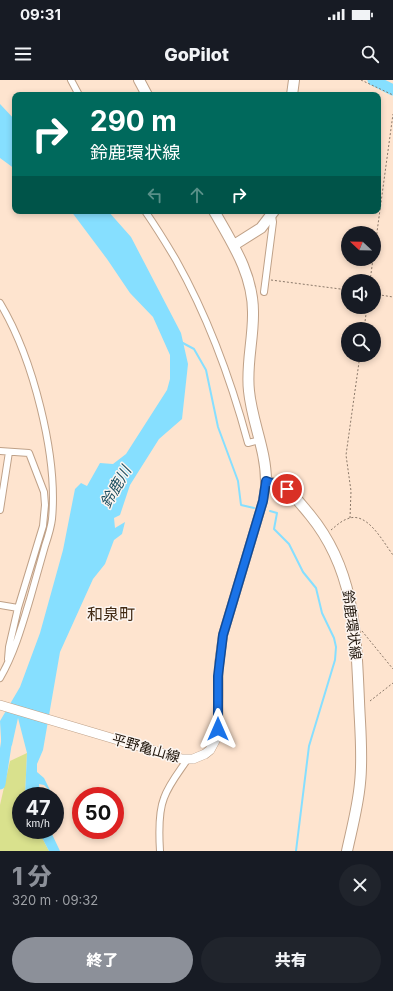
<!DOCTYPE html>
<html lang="ja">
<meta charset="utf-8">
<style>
body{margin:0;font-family:Inter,"Noto Sans JP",sans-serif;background:#20242c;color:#f1f3f6;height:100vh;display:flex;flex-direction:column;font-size:15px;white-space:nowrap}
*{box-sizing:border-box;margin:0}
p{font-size:13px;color:#9ea1a6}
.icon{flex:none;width:22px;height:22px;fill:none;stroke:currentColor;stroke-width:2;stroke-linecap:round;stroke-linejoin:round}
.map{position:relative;height:771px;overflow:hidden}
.drawer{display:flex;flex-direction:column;background:#171b24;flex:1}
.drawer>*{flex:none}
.guide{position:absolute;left:12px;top:12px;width:369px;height:122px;border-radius:8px;box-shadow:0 2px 6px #0003;background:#00695c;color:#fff;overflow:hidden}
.needle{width:26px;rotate:292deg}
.buttons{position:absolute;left:341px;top:146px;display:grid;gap:8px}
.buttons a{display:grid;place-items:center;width:40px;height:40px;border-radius:50%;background:#171b24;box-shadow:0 2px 6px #0003;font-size:20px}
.speed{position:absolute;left:12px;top:707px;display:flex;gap:8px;font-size:20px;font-weight:700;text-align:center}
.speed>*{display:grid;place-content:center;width:52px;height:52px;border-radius:50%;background:#171b24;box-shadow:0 2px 6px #0003;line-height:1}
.speed small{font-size:10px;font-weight:400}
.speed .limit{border:6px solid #d22;background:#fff;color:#111}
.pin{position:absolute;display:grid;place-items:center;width:34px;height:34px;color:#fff;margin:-17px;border:2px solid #fff;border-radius:50%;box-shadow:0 1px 4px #0007}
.me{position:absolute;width:44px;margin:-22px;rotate:0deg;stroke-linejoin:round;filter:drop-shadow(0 0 3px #0008)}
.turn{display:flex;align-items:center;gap:14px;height:84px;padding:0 12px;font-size:18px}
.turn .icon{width:52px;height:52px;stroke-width:2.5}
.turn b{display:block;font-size:28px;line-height:34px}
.lanes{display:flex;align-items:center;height:38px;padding:0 12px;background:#0003;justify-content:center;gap:20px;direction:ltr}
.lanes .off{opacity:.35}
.round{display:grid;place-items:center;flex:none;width:42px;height:42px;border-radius:21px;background:#20242c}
.summary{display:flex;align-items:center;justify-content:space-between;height:68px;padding:0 12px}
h1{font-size:24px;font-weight:800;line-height:30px;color:#8c9099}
.button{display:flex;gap:8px;margin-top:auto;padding:8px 12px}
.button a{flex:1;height:46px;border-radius:24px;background:#8c9099;color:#fff;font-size:16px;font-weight:800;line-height:46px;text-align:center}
.button a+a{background:#20242c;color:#f1f3f6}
.status{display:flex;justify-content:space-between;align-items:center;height:28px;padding:0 20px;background:#171b24;direction:ltr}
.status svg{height:11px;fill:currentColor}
header{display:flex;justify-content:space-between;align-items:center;height:52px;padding:0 12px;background:#171b24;font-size:18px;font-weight:800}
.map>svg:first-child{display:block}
.green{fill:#d9e18d}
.water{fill:#86dfff}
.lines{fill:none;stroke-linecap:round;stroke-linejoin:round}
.stream{stroke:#86dfff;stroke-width:2}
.river{stroke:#86dfff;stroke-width:11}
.street-casing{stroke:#bfa188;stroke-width:8}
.secondary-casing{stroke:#bfa188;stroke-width:10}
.primary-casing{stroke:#bfa188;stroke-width:12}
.path{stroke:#8a7869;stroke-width:1;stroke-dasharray:2 2;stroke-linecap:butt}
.street{stroke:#fff;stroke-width:6}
.secondary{stroke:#fff;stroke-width:9}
.primary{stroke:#fff;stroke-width:10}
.route-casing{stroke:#114b97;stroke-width:10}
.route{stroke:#1a73e8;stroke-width:7}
.labels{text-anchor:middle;stroke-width:3;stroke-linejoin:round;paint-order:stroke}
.street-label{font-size:14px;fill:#20160c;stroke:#fcf5f0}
.water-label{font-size:15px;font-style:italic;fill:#205263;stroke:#fcf5f0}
.quarter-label{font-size:16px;fill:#422a13;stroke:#fcf5f0}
</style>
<div class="status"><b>09:31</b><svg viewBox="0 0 49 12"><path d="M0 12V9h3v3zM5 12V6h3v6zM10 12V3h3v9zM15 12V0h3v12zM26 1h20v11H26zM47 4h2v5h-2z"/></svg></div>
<header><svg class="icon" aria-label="menu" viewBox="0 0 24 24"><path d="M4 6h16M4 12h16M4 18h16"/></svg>GoPilot<svg class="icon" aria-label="search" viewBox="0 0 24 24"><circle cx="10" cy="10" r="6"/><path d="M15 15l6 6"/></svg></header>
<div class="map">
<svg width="393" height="771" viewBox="0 0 393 771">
<rect width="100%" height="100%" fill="#fee4cf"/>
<path class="green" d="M 27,673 L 25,716 L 21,716 L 21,750 L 38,750 L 49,771 L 0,771 L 0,725 L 10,681 Z"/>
<path class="water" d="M 0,24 L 15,40 L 15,89 L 0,78 Z
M 71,131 L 108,131 L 131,157 L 181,253 L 188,284 L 182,339 L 159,359 L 130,405 L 120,435 L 114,438 L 115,448 L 125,442 L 122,454 L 114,460 L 105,484 L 93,499 L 60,572 L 43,670 L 37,684 L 37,692 L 44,698 L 51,712 L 44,705 L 39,704 L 40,716 L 25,716 L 27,673 L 18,638 L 12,665 L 2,675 L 0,641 L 20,607 L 40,553 L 63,470 L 75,409 L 81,403 L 87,406 L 100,383 L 113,384 L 126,374 L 167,310 L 170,299 L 170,275 L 153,237 L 130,213 L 107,179 Z
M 38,750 L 50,750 L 60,771 L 49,771 Z"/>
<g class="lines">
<path class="stream" d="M 181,262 L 194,269 L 206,290 L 218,347 L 238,401 L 241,425 L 254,428
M 270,431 L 277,433 L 274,449 L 289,464 L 303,492 L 316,508 L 322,533 L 334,558 L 336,567 L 335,580 L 309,666 L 296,771"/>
<path class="river" d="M 373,0 L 393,10
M 0,704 L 7,659"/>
<defs>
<path id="street" d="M 71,0 L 79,15
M 145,131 C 156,147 166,163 176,180 C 208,237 231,300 248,363 L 260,360
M 264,212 L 273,142 L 272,136
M 0,223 C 33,278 58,376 52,439 C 51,448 48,457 45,466 C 40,484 35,501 30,519 C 22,546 14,574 0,598
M 0,371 L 29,373 L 44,412 L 45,425 L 43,446 L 18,528 L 9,567 L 8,579
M 0,430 L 9,372
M 0,525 L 18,528
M 160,771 C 159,755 158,733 164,718 C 169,704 179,692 187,680"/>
<path id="secondary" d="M 0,625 L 182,679 L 193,679 L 205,674 L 210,670 L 217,657 L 218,649 L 219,585 L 223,555 L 263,421 L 266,401"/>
<path id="primary" d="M 139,0 L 147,15
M 292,15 L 294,0
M 214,131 C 233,164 254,196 253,235 C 253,261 246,286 249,311 C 252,342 266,370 266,401 C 291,409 294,416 310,435 C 355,490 356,553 359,621 C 360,648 363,676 360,703 C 358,726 352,748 347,771
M 234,165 L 261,148 L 274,131"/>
</defs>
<use href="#street" class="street-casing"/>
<use href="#secondary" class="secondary-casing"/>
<use href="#primary" class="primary-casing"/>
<path class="path" d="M 361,0 L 393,15
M 374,174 L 393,34
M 271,200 L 348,210
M 370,201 L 373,179
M 374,214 L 393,217
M 364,249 L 367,227
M 350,438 L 351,411 L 346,375 L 360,275
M 331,450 C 336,446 341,441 347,439 C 367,430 383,462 393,475
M 362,551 L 393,589
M 370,621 L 393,603"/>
<use href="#street" class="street"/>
<use href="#secondary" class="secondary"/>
<use href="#primary" class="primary"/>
</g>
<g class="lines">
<defs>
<path id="route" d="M 218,649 L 218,596 L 223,555 L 263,421 L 266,401 L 287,409"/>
</defs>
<use href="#route" class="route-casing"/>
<use href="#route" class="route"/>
</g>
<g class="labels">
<g class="street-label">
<text transform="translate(352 545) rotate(83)" y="5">鈴鹿環状線</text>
<text transform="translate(146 668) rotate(16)" y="5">平野亀山線</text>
</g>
<g class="water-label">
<text transform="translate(116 407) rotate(-60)" y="5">鈴鹿川</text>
</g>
<g class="quarter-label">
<text x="111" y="540">和泉町</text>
</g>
</g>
</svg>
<div class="buttons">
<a><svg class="needle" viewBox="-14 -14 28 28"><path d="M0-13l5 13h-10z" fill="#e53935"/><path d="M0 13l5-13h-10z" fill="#9ea1a6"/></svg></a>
<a><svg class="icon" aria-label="sound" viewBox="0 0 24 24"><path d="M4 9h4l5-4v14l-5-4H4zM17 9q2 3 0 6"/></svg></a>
<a><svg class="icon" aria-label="search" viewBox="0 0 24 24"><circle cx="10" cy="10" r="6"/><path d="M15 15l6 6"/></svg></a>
</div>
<div class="speed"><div>47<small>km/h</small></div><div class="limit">50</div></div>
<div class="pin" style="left:287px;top:409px;background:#d93025"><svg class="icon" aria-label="arrive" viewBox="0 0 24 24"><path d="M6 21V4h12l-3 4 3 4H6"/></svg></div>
<svg class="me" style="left:218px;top:649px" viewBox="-20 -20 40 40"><path d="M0-17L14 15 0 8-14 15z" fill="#1a73e8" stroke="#fff" stroke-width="4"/></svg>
<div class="guide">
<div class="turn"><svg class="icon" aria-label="right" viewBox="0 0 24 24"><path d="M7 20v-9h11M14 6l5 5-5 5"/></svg><div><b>290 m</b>鈴鹿環状線</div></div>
<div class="lanes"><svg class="icon off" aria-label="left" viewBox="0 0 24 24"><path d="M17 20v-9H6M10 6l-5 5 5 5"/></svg><svg class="icon off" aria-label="ahead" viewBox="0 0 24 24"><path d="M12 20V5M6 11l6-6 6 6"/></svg><svg class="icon" aria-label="right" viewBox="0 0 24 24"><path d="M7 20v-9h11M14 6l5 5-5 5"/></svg></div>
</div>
</div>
<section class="drawer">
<div class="summary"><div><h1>1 分</h1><p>320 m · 09:32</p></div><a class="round"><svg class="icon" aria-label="close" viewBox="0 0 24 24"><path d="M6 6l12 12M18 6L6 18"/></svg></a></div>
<div class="button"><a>終了</a><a>共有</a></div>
</section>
